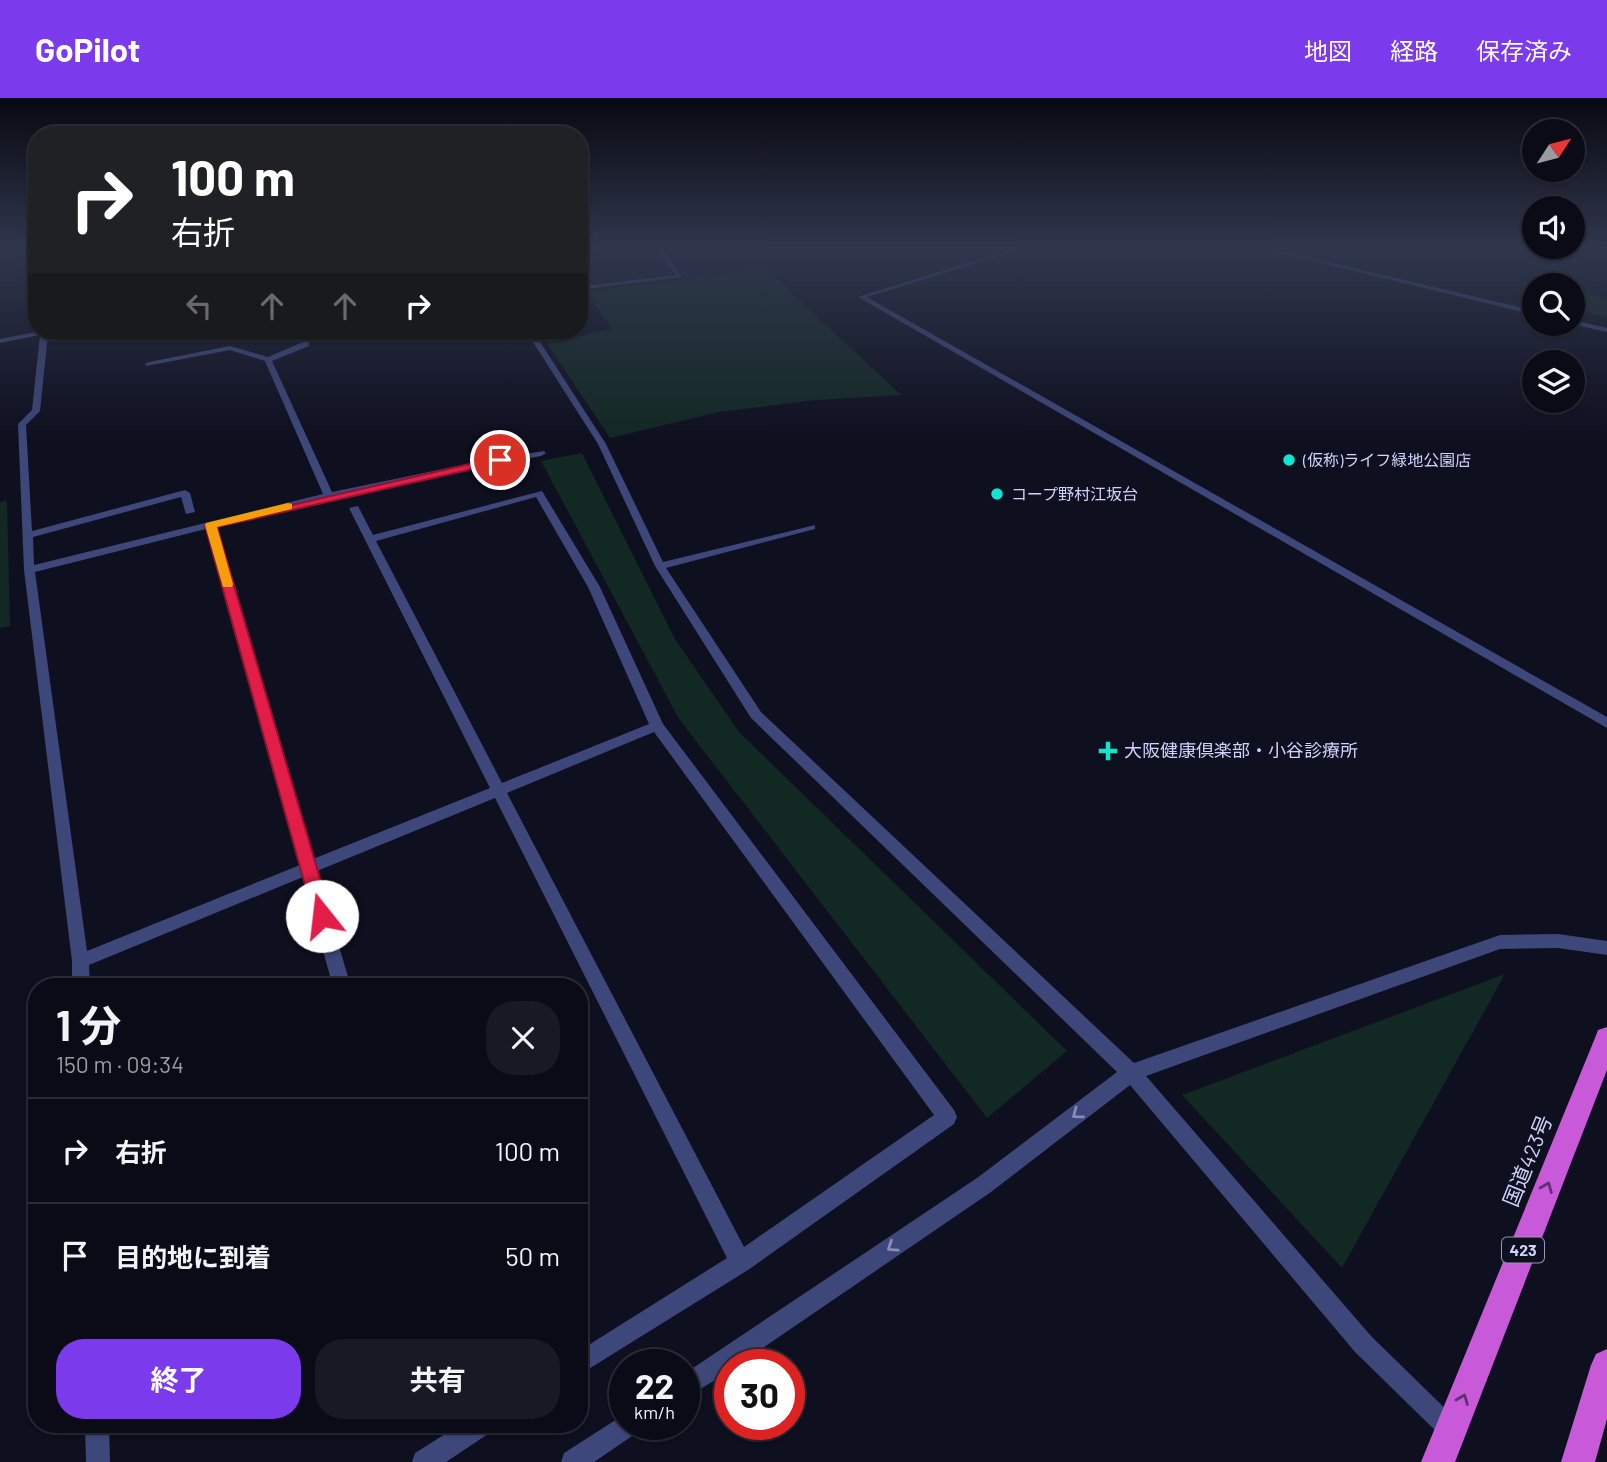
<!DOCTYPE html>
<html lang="ja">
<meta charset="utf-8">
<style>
body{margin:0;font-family:Barlow,"Noto Sans JP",sans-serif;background:#181924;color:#f1f3f6;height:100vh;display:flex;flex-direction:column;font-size:26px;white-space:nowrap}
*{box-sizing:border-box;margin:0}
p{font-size:23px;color:#999ba1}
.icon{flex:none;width:38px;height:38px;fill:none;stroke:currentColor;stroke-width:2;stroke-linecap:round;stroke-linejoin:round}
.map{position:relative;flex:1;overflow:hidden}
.drawer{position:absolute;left:28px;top:880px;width:560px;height:455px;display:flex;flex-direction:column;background:#0a0b17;border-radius:28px;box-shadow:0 2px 5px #0004,0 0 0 2px #2a2b36}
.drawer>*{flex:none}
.guide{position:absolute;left:28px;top:28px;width:560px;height:214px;border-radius:28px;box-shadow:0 2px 5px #0004,0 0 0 2px #2a2b36;background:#202124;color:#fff;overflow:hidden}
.needle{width:46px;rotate:54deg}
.controls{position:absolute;left:1522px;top:21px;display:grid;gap:14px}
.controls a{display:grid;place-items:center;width:63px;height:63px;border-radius:50%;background:#0a0b17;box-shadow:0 2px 5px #0004,0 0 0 2px #2a2b36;font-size:35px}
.speed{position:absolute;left:609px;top:1251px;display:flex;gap:14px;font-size:35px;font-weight:700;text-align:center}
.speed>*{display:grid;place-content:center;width:91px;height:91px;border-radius:50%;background:#0a0b17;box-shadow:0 2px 5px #0004,0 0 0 2px #2a2b36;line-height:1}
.speed small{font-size:18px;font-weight:400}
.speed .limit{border:10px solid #d22;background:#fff;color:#111}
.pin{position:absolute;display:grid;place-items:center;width:60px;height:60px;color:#fff;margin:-30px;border:4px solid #fff;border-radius:50%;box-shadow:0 2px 7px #0007}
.me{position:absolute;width:77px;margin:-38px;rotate:344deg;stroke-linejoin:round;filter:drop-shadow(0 0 5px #0008)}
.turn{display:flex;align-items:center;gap:24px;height:147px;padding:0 28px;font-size:32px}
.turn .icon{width:91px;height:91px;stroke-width:2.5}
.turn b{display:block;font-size:49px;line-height:60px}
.lanes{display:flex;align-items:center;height:66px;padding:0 28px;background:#0003;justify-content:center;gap:35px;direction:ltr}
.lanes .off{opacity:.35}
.round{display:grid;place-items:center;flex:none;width:74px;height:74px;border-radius:28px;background:#181924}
.headline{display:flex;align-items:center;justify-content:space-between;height:119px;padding:0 28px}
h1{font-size:42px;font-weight:700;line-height:52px}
.button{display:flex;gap:14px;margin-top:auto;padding:14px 28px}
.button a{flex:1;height:80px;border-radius:28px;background:#7c3aed;color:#fff;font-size:28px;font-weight:700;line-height:80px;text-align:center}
.button a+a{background:#181924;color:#f1f3f6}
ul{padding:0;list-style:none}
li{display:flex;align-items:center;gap:21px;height:105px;padding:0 28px;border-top:2px solid #2a2b36}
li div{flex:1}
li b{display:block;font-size:26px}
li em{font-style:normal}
header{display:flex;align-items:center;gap:42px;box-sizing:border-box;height:98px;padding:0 35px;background:#7c3aed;color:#fff}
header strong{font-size:33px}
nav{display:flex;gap:38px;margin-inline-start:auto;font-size:24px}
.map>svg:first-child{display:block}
.green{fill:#122823}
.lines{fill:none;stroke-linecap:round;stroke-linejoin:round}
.minor{fill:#3d477a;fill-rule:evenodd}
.trunk{fill:#c85ada;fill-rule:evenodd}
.oneway{stroke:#868dba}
.oneway2{stroke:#623173}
.route{fill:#e11d48;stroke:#92132f;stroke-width:2}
.slow{fill:#f59e0b}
.poi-dot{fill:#12e5ce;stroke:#0e0f1f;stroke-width:2.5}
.labels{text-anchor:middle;stroke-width:7;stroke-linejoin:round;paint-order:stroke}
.far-poi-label{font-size:16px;fill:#cfd3fb;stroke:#0e0f1f;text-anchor:start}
.shield{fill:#0e0f1f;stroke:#9598b9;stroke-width:2}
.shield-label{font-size:16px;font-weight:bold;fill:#cfd3fb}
.poi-label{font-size:18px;fill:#cfd3fb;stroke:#0e0f1f;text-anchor:start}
.near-street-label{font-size:21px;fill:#cfd3fb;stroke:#0e0f1f}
</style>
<header>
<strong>GoPilot</strong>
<nav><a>地図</a><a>経路</a><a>保存済み</a></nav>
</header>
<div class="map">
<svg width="1607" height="1364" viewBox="0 0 1607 1364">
<rect width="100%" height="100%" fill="#0e0f1f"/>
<path class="green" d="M 764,169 L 901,297 L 815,302 L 719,314 L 610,340 L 547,245 L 612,231 L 585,193 L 688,182 Z
M 1573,192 L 1607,200 L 1607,219 L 1573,211 Z
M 582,355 L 675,541 L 739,634 L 1067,953 L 987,1020 L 679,621 L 541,363 Z
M 7,402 L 10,528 L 0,530 L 0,404 Z
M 1505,876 L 1342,1170 L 1182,997 Z"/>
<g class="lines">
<path class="minor" d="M 655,150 L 661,150 L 682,179 L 579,192 L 579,188 L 586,187 L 579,178 L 579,171 L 592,187 L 676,177 Z
M 1016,150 L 1025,150 L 867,199 L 1607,619 L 1607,630 L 858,199 Z
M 1259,150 L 1270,150 L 1535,213 L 1535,217 Z
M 1573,222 L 1607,230 L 1607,234 L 1571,226 Z
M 41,233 L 55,233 L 48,236 L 40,313 L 26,327 L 32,433 L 185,392 L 190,395 L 195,414 L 186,416 L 181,399 L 33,439 L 34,467 L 323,396 L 265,263 L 230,252 L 146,268 L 145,266 L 149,264 L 230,248 L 268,259 L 303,244 L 309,244 L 309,248 L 272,263 L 332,394 L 477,364 L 544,353 L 546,355 L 541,358 L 412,382 L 215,428 L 313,761 L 490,690 L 349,410 L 358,408 L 373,437 L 542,393 L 600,489 L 663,626 L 954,1012 L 957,1019 L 954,1026 L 748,1172 L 579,1277 L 579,1253 L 727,1160 L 495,700 L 317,773 L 351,889 L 333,889 L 303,779 L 89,867 L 90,889 L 72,889 L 72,863 L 24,472 L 18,326 L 32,312 L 40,237 L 0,245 L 0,241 ZM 536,399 L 588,489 L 649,626 L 502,685 L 376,443 ZM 206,431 L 300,767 L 87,853 L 35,474 ZM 654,634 L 934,1017 L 744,1149 L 507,695 Z
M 526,233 L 533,233 L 606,346 L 663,464 L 815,427 L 815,431 L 666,470 L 761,614 L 1134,965 L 1500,837 L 1558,836 L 1607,843 L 1607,857 L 1558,850 L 1500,851 L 1146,978 L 1371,1238 L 1459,1324 L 1463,1332 L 1459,1340 L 1451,1344 L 1443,1340 L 1355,1254 L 1130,987 L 991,1094 L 738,1267 L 730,1267 L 730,1273 L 684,1301 L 684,1276 L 977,1080 L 1117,974 L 751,620 L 655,468 L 598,346 Z
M 625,1316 L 625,1326 L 642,1326 L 638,1334 L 594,1364 L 561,1364 L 564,1355 Z
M 85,1326 L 109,1326 L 110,1364 L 86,1364 Z
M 461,1326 L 495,1326 L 491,1334 L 446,1364 L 412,1364 L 415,1355 Z"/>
<path class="trunk" d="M 1607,929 L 1607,972 L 1455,1364 L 1421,1364 L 1595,940 L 1598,932 Z
M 1607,1251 L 1607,1321 L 1595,1364 L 1561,1364 L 1591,1267 L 1596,1256 Z"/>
</g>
<defs><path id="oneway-chevron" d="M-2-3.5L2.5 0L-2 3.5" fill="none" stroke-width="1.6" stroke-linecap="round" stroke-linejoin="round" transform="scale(1.75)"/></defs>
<g class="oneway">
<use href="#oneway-chevron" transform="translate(1077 1016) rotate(143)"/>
<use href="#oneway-chevron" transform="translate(892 1149) rotate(146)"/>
</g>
<g class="oneway2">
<use href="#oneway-chevron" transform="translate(1547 1089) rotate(-68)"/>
<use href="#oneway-chevron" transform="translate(1463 1301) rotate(-68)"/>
</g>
<linearGradient id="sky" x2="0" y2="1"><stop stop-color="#080811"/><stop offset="0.44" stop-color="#30374d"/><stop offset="1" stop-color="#30374d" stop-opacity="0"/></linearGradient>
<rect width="1607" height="341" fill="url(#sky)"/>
<path class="route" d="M 500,359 L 504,360 L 504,364 L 217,429 L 331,818 L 328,823 L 322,825 L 315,823 L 205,427 Z"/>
<path class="slow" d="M 288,405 L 292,406 L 292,411 L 217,429 L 233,486 L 232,489 L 223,489 L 205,427 L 206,425 Z"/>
<g class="poi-dot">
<circle cx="1289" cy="362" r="7"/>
<circle cx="997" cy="396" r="7"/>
<path d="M1104.5 642.5h7v7h7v7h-7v7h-7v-7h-7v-7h7z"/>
</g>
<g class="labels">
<g class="far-poi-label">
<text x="1303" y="368">(仮称)ライフ緑地公園店</text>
<text x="1011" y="402">コープ野村江坂台</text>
</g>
<rect class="shield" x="1502" y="1139.5" width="42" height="25" rx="5"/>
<g class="shield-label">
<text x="1523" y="1158">423</text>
</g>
<g class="poi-label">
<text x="1124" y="659">大阪健康倶楽部・小谷診療所</text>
</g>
<g class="near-street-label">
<text transform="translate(1528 1063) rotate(-68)" y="7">国道423号</text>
</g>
</g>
</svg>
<div class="controls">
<a><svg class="needle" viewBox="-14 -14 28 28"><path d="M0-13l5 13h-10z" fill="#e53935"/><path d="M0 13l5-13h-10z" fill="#999ba1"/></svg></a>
<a><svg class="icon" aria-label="sound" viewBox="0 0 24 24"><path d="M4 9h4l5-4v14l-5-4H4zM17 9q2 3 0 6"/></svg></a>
<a><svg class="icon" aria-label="search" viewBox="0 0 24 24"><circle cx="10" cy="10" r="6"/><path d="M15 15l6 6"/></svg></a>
<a><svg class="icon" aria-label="layers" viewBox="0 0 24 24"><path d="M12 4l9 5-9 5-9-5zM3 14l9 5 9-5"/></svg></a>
</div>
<div class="speed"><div>22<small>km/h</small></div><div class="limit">30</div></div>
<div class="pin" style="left:500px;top:362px;background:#d93025"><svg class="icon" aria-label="arrive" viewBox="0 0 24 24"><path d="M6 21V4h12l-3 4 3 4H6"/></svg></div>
<svg class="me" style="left:322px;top:818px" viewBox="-20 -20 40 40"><circle r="19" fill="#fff"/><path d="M0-13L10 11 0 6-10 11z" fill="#e11d48"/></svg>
<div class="guide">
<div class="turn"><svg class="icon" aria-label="right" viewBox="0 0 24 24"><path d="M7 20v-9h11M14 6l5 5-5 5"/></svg><div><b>100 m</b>右折</div></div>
<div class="lanes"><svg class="icon off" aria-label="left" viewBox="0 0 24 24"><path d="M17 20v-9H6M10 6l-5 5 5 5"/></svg><svg class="icon off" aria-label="ahead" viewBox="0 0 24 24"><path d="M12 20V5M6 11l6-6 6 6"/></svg><svg class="icon off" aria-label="ahead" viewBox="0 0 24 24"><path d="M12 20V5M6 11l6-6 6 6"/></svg><svg class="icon" aria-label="right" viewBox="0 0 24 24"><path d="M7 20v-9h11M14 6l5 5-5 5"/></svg></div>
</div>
<section class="drawer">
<div class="headline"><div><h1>1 分</h1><p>150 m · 09:34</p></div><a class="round"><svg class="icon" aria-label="close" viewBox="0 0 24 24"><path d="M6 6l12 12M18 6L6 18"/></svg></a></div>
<ul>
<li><svg class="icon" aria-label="right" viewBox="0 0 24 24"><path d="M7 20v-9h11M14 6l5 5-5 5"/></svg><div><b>右折</b></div><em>100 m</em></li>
<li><svg class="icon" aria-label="arrive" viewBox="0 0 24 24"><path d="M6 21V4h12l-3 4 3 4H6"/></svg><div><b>目的地に到着</b></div><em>50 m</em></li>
</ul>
<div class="button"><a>終了</a><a>共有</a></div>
</section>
</div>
